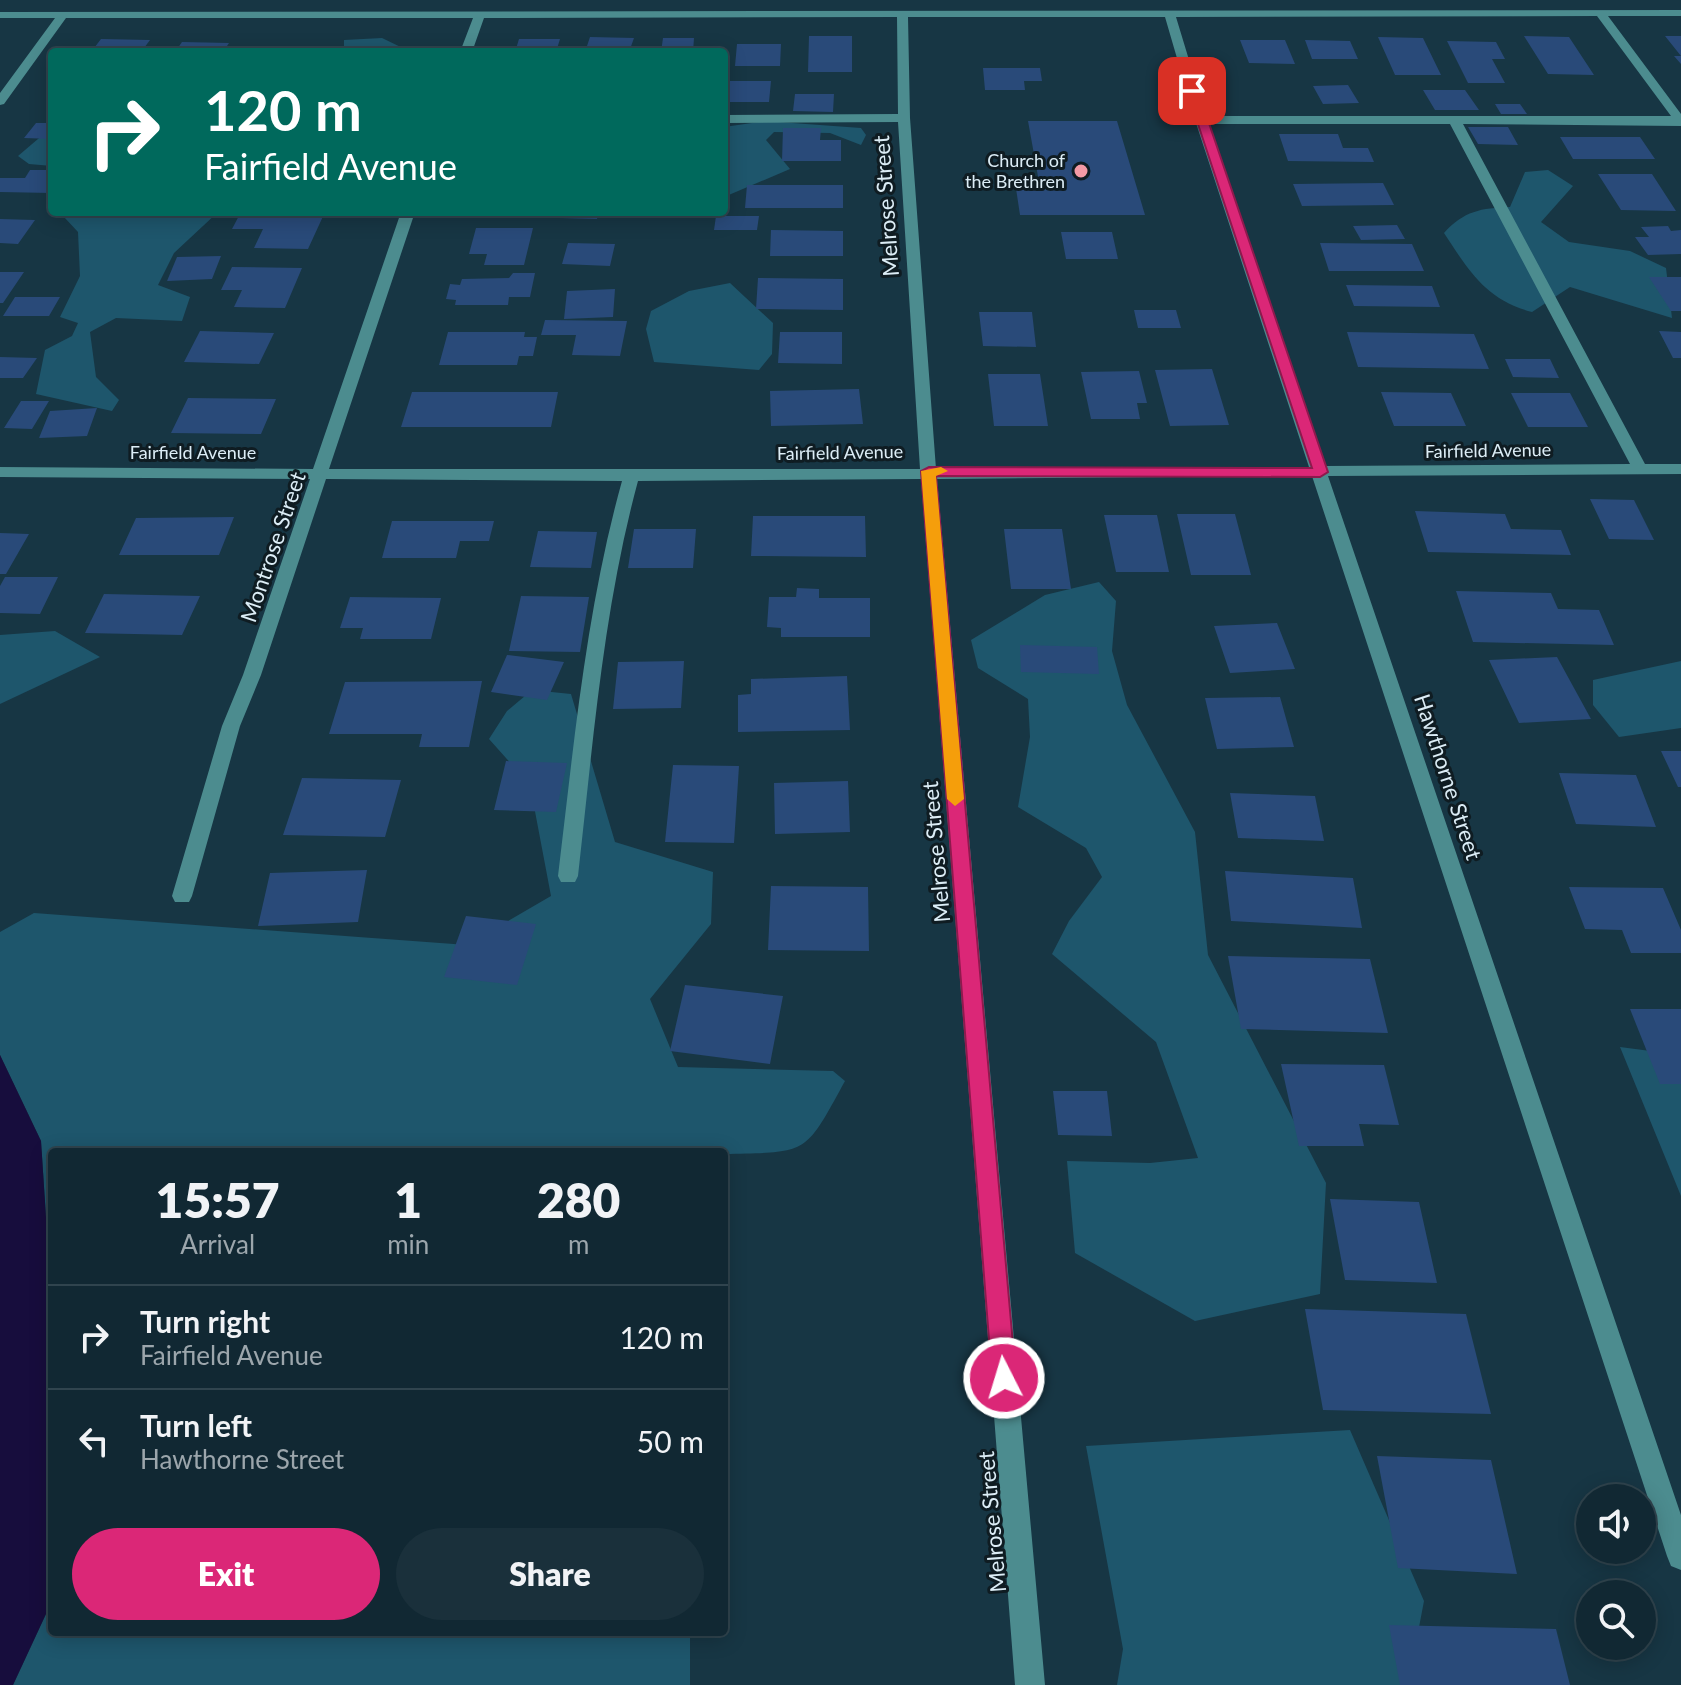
<!DOCTYPE html>
<style>
body{margin:0;font-family:Lato,sans-serif;background:#1a303b;color:#f1f3f6;height:100vh;display:flex;flex-direction:column;font-size:30px;white-space:nowrap}
*{box-sizing:border-box;margin:0}
p{font-size:26px;color:#9ca6ac}
.icon{flex:none;width:44px;height:44px;fill:none;stroke:currentColor;stroke-width:2;stroke-linecap:round;stroke-linejoin:round}
.map{position:relative;flex:1;overflow:hidden}
.side{position:absolute;left:48px;top:1148px;width:680px;height:488px;display:flex;flex-direction:column;background:#112833;border-radius:8px;box-shadow:0 4px 20px #0003,0 0 0 2px #30444e}
.side>*{flex:none}
.guide{position:absolute;left:48px;top:48px;width:680px;height:168px;border-radius:8px;box-shadow:0 4px 20px #0003,0 0 0 2px #30444e;background:#00695c;color:#fff;overflow:hidden}
.buttons{position:absolute;left:1576px;top:1484px;display:grid;gap:16px}
.buttons a{display:grid;place-items:center;width:80px;height:80px;border-radius:50%;background:#112833;box-shadow:0 4px 20px #0003,0 0 0 2px #30444e;font-size:40px}
.pin{position:absolute;display:grid;place-items:center;width:68px;height:68px;color:#fff;margin:-34px;border-radius:16px;box-shadow:0 4px 12px #0006}
.me{position:absolute;width:88px;margin:-44px;rotate:355deg;stroke-linejoin:round;filter:drop-shadow(0 0 6px #0008)}
.turn{display:flex;align-items:center;gap:28px;height:168px;padding:0 24px;font-size:36px}
.turn .icon{width:104px;height:104px;stroke-width:2.5}
.turn b{display:block;font-size:56px;line-height:68px}
.eta{display:flex;justify-content:space-evenly;align-items:center;height:136px;text-align:center}
.eta b{font-size:48px;font-weight:800;line-height:56px}
.button{display:flex;gap:16px;margin-top:auto;padding:16px 24px}
.button a{flex:1;height:92px;border-radius:48px;background:#db2777;color:#fff;font-size:32px;font-weight:800;line-height:92px;text-align:center}
.button a+a{background:#1a303b;color:#f1f3f6}
ul{padding:0;list-style:none}
li{display:flex;align-items:center;gap:24px;height:104px;padding:0 24px;border-top:2px solid #30444e}
li div{flex:1}
li b{display:block;font-size:30px}
li em{font-style:normal}
.map>svg:first-child{display:block}
.green{fill:#1e566c}
.water{fill:#170d3d}
.building{fill:#294a79}
.lines{fill:none;stroke-linecap:round;stroke-linejoin:round}
.minor{fill:#4c8c8f;fill-rule:evenodd}
.route{fill:#db2777;stroke:#8e194d;stroke-width:2}
.slow{fill:#f59e0b}
.poi-dot{fill:#f49aa5;stroke:#0f1c22;stroke-width:3}
.labels{text-anchor:middle;stroke-width:6;stroke-linejoin:round;paint-order:stroke}
.far-poi-label{font-size:18px;fill:#dcedf6;stroke:#0f1c22;text-anchor:end}
.far-street-label{font-size:18px;fill:#dcedf6;stroke:#0f1c22}
.street-label{font-size:22px;fill:#dcedf6;stroke:#0f1c22}
</style>
<div class="map">
<svg width="1681" height="1685" viewBox="0 0 1681 1685">
<rect width="100%" height="100%" fill="#173644"/>
<path class="green" d="M 382,38 L 411,52 L 356,52 L 344,48 L 344,40 Z
M 765,121 L 861,128 L 866,135 L 861,145 L 830,133 L 774,132 L 766,140 L 790,169 L 724,197 L 724,127 Z
M 52,127 L 52,166 L 29,164 L 18,156 Z
M 1548,170 L 1573,186 L 1541,222 L 1569,242 L 1630,251 L 1666,268 L 1672,318 L 1570,287 L 1532,312 C 1486,300 1469,271 1444,233 C 1464,211 1481,208 1510,207 L 1525,172 Z
M 70,212 L 218,212 L 174,253 L 158,285 L 190,297 L 182,321 L 116,318 L 90,332 L 96,377 L 119,400 L 112,411 L 36,394 L 45,350 L 72,336 L 78,323 L 60,317 L 80,276 L 78,232 L 64,217 Z
M 730,283 L 773,323 L 772,354 L 759,370 L 654,362 L 646,329 L 651,311 L 689,291 Z
M 1099,582 L 1116,601 L 1112,651 L 1127,705 L 1195,832 L 1208,955 L 1326,1183 L 1320,1294 L 1195,1321 L 1075,1253 L 1067,1161 L 1150,1163 L 1198,1158 L 1156,1042 L 1052,954 L 1069,921 L 1102,877 L 1086,848 L 1018,807 L 1030,737 L 1028,699 L 978,668 L 971,640 L 1045,595 Z
M 55,631 L 100,657 L 0,704 L 0,635 Z
M 1681,661 L 1681,728 L 1619,737 L 1593,705 L 1593,680 Z
M 532,690 L 571,694 L 615,842 L 713,872 L 711,924 L 650,999 L 678,1067 L 833,1071 L 845,1081 C 804,1156 809,1152 724,1154 L 52,1152 L 52,1309 L 41,1141 L 0,1055 L 0,932 L 34,913 L 467,945 L 551,896 L 530,785 L 489,739 L 507,711 Z
M 1620,1047 L 1681,1055 L 1681,1196 Z
M 1350,1430 L 1424,1601 L 1408,1685 L 1117,1685 L 1123,1649 L 1086,1446 Z
M 52,1601 L 52,1632 L 690,1632 L 690,1685 L 13,1685 Z"/>
<path class="water" d="M 0,1055 L 41,1141 L 52,1309 L 52,1601 L 13,1685 L 0,1685 Z"/>
<path class="building" d="M 809,36 L 852,36 L 852,72 L 808,72 Z
M 1524,36 L 1569,37 L 1594,75 L 1548,74 Z
M 1665,36 L 1681,36 L 1681,64 L 1674,56 L 1681,56 Z
M 590,37 L 634,38 L 629,52 L 585,52 Z
M 1378,37 L 1423,38 L 1441,75 L 1395,75 Z
M 663,38 L 694,38 L 693,52 L 661,52 Z
M 101,39 L 150,40 L 141,52 L 91,52 Z
M 519,39 L 560,39 L 556,52 L 515,52 Z
M 1240,40 L 1285,40 L 1295,64 L 1249,63 Z
M 1305,40 L 1350,41 L 1358,59 L 1312,59 Z
M 1447,41 L 1496,42 L 1505,59 L 1492,59 L 1505,83 L 1468,83 Z
M 182,42 L 229,43 L 223,52 L 175,52 Z
M 737,44 L 781,44 L 780,66 L 735,66 Z
M 983,68 L 1040,68 L 1042,81 L 1024,81 L 1025,90 L 985,90 Z
M 730,81 L 771,81 L 769,102 L 728,102 Z
M 1348,85 L 1359,103 L 1323,104 L 1313,86 Z
M 1423,90 L 1465,90 L 1479,110 L 1435,110 Z
M 795,94 L 834,94 L 833,112 L 793,111 Z
M 1495,104 L 1520,104 L 1527,114 L 1501,114 Z
M 1028,121 L 1117,121 L 1145,215 L 1020,215 L 1015,182 L 1039,182 Z
M 36,123 L 52,123 L 52,139 L 24,138 Z
M 1468,127 L 1508,127 L 1518,145 L 1478,144 Z
M 783,128 L 821,128 L 820,140 L 841,140 L 841,161 L 782,161 Z
M 1279,134 L 1338,134 L 1343,148 L 1368,148 L 1374,162 L 1288,161 Z
M 1560,137 L 1640,137 L 1655,159 L 1573,159 Z
M 30,170 L 52,170 L 52,193 L 0,192 L 0,178 L 25,178 Z
M 1598,174 L 1652,174 L 1676,211 L 1621,210 Z
M 1383,183 L 1394,205 L 1302,206 L 1293,184 Z
M 747,185 L 843,185 L 843,208 L 745,208 Z
M 241,212 L 325,212 L 308,249 L 254,248 L 263,229 L 232,229 Z
M 561,212 L 599,212 L 597,219 L 559,218 Z
M 716,216 L 759,216 L 757,230 L 714,230 Z
M 0,219 L 35,220 L 18,244 L 0,243 Z
M 1397,225 L 1405,239 L 1361,240 L 1353,226 Z
M 1668,226 L 1671,231 L 1681,230 L 1681,254 L 1648,255 L 1635,237 L 1649,237 L 1641,227 Z
M 476,228 L 533,228 L 524,265 L 484,265 L 487,254 L 469,254 Z
M 771,230 L 843,231 L 843,256 L 770,256 Z
M 1061,232 L 1112,232 L 1118,259 L 1066,259 Z
M 568,243 L 615,244 L 610,266 L 562,264 Z
M 1320,243 L 1412,244 L 1424,271 L 1329,271 Z
M 221,256 L 212,279 L 167,281 L 177,257 Z
M 232,267 L 302,268 L 285,308 L 234,307 L 242,290 L 221,290 Z
M 0,272 L 24,272 L 3,303 L 0,303 Z
M 513,273 L 535,273 L 530,297 L 509,297 L 508,305 L 455,305 L 456,300 L 446,299 L 450,284 L 460,285 L 462,279 L 509,278 Z
M 1649,277 L 1681,277 L 1681,311 L 1671,311 Z
M 758,278 L 843,279 L 843,310 L 756,309 Z
M 1346,285 L 1432,286 L 1440,307 L 1354,306 Z
M 615,289 L 613,317 L 564,319 L 567,291 Z
M 15,297 L 60,297 L 49,316 L 3,316 Z
M 1134,310 L 1176,310 L 1181,328 L 1138,328 Z
M 979,312 L 1032,312 L 1036,347 L 983,346 Z
M 545,320 L 627,321 L 620,356 L 572,355 L 576,335 L 541,335 Z
M 200,331 L 274,333 L 259,364 L 184,362 Z
M 1659,331 L 1681,332 L 1681,358 L 1673,358 Z
M 448,332 L 525,332 L 524,337 L 537,337 L 533,356 L 519,356 L 517,365 L 439,365 Z
M 780,332 L 842,332 L 842,364 L 778,363 Z
M 1347,332 L 1474,334 L 1489,369 L 1358,367 Z
M 0,357 L 37,358 L 23,378 L 0,378 Z
M 1505,359 L 1550,359 L 1559,378 L 1513,377 Z
M 1212,369 L 1229,425 L 1170,426 L 1155,370 Z
M 1139,371 L 1147,403 L 1137,403 L 1140,419 L 1091,419 L 1081,372 Z
M 988,374 L 1040,374 L 1048,426 L 994,426 Z
M 859,389 L 863,424 L 771,426 L 770,391 Z
M 412,392 L 558,392 L 551,427 L 401,427 Z
M 1381,392 L 1451,393 L 1466,426 L 1394,426 Z
M 1511,393 L 1570,393 L 1588,427 L 1528,427 Z
M 188,398 L 276,399 L 261,434 L 171,433 Z
M 21,401 L 49,401 L 32,429 L 4,428 Z
M 97,408 L 87,436 L 39,438 L 50,411 Z
M 1590,499 L 1634,500 L 1654,540 L 1609,539 Z
M 1415,511 L 1505,514 L 1511,529 L 1561,530 L 1571,555 L 1428,552 Z
M 1177,514 L 1235,514 L 1251,575 L 1191,575 Z
M 1104,515 L 1157,515 L 1169,572 L 1116,572 Z
M 753,516 L 865,516 L 866,557 L 751,556 Z
M 234,517 L 219,555 L 119,555 L 136,518 Z
M 392,521 L 494,521 L 489,541 L 460,541 L 456,558 L 382,558 Z
M 634,529 L 696,529 L 693,568 L 628,568 Z
M 1004,529 L 1062,529 L 1071,589 L 1011,589 Z
M 538,531 L 597,532 L 591,568 L 530,567 Z
M 0,533 L 29,534 L 6,574 L 0,574 Z
M 5,577 L 58,577 L 40,614 L 0,613 L 0,586 Z
M 797,588 L 819,589 L 819,598 L 870,598 L 870,637 L 781,637 L 781,628 L 767,627 L 769,597 L 796,597 Z
M 1456,591 L 1551,593 L 1558,609 L 1599,610 L 1614,645 L 1473,642 Z
M 104,594 L 200,596 L 182,635 L 85,633 Z
M 521,596 L 589,597 L 580,652 L 509,651 Z
M 350,597 L 441,598 L 431,639 L 360,639 L 363,628 L 340,628 Z
M 1277,623 L 1295,669 L 1230,673 L 1214,626 Z
M 1020,645 L 1097,647 L 1099,674 L 1021,672 Z
M 507,655 L 564,662 L 547,700 L 491,692 Z
M 1557,657 L 1591,719 L 1519,723 L 1489,660 Z
M 684,661 L 681,708 L 613,709 L 618,662 Z
M 847,676 L 850,730 L 738,732 L 738,695 L 751,694 L 751,679 Z
M 482,681 L 469,747 L 419,747 L 422,734 L 329,734 L 345,682 Z
M 1280,697 L 1294,747 L 1217,749 L 1205,698 Z
M 1661,751 L 1681,751 L 1681,787 L 1678,787 Z
M 506,761 L 567,763 L 556,812 L 494,810 Z
M 673,765 L 739,766 L 734,843 L 665,842 Z
M 1559,773 L 1636,775 L 1656,827 L 1576,824 Z
M 302,778 L 401,780 L 385,837 L 283,835 Z
M 848,781 L 850,832 L 775,834 L 774,783 Z
M 1230,793 L 1315,796 L 1324,841 L 1238,838 Z
M 367,870 L 358,922 L 258,926 L 270,873 Z
M 1225,871 L 1353,878 L 1362,928 L 1231,921 Z
M 771,886 L 868,887 L 869,951 L 768,950 Z
M 1569,887 L 1663,888 L 1681,930 L 1681,953 L 1631,953 L 1622,930 L 1585,929 Z
M 466,916 L 536,924 L 517,985 L 444,977 Z
M 1228,956 L 1370,959 L 1388,1033 L 1241,1029 Z
M 685,985 L 783,996 L 770,1064 L 670,1051 Z
M 1630,1009 L 1681,1009 L 1681,1084 L 1660,1084 Z
M 1281,1064 L 1384,1065 L 1399,1125 L 1359,1124 L 1364,1146 L 1299,1146 Z
M 1053,1091 L 1107,1091 L 1112,1136 L 1058,1135 Z
M 1330,1199 L 1419,1202 L 1437,1283 L 1345,1280 Z
M 1305,1309 L 1466,1314 L 1491,1414 L 1323,1410 Z
M 1377,1456 L 1491,1460 L 1517,1574 L 1398,1568 Z
M 1389,1625 L 1556,1629 L 1570,1685 L 1400,1685 Z"/>
<g class="lines">
<path class="minor" d="M 1681,10 L 1681,16 L 1608,16 L 1681,114 L 1681,126 L 1463,124 L 1645,464 L 1681,464 L 1681,474 L 1328,476 L 1681,1515 L 1681,1570 L 1671,1566 L 1667,1556 L 1312,476 L 937,479 L 1045,1685 L 1015,1685 L 921,479 L 638,481 C 603,610 593,744 578,876 L 575,882 L 561,882 L 558,876 C 574,744 586,610 622,481 L 326,479 L 261,675 L 240,726 L 192,896 L 189,902 L 175,902 L 172,896 L 222,726 L 243,675 L 310,479 L 0,477 L 0,467 L 313,469 L 401,212 L 415,212 L 329,469 L 920,469 L 898,122 L 724,123 L 724,115 L 898,114 L 897,17 L 484,18 L 472,52 L 460,52 L 473,18 L 66,18 L 4,104 L 0,105 L 0,93 L 55,18 L 0,18 L 0,12 ZM 1597,16 L 1671,116 L 1206,116 L 1176,17 ZM 908,17 L 1165,17 L 1195,120 L 1309,467 L 936,469 L 910,118 ZM 1208,124 L 1450,124 L 1630,464 L 1325,466 Z"/>
</g>
<path class="route" d="M 1192,88 L 1198,91 L 1328,472 L 1320,477 L 936,476 L 1016,1378 L 1012,1386 L 1004,1390 L 995,1386 L 992,1378 L 921,471 L 929,467 L 1312,468 L 1187,91 Z"/>
<path class="slow" d="M 941,467 L 948,471 L 936,476 L 964,799 L 955,806 L 947,799 L 921,471 Z"/>
<circle class="poi-dot" cx="1081" cy="171" r="8"/>
<g class="labels">
<g class="far-poi-label">
<text x="1065" y="167">Church of<tspan x="1065" dy="21">the Brethren</tspan></text>
</g>
<g class="far-street-label">
<text transform="translate(1488 451) rotate(-1)" y="6">Fairfield Avenue</text>
<text x="193" y="459">Fairfield Avenue</text>
<text transform="translate(840 453) rotate(-1)" y="6">Fairfield Avenue</text>
</g>
<g class="street-label">
<text transform="translate(886 206) rotate(-94)" y="8">Melrose Street</text>
<text transform="translate(273 547) rotate(-71)" y="8">Montrose Street</text>
<text transform="translate(1448 777) rotate(72)" y="8">Hawthorne Street</text>
<text transform="translate(936 852) rotate(-95)" y="8">Melrose Street</text>
<text transform="translate(992 1522) rotate(-95)" y="8">Melrose Street</text>
</g>
</g>
</svg>
<div class="buttons">
<a><svg class="icon" aria-label="sound" viewBox="0 0 24 24"><path d="M4 9h4l5-4v14l-5-4H4zM17 9q2 3 0 6"/></svg></a>
<a><svg class="icon" aria-label="search" viewBox="0 0 24 24"><circle cx="10" cy="10" r="6"/><path d="M15 15l6 6"/></svg></a>
</div>
<div class="pin" style="left:1192px;top:91px;background:#d93025"><svg class="icon" aria-label="arrive" viewBox="0 0 24 24"><path d="M6 21V4h12l-3 4 3 4H6"/></svg></div>
<svg class="me" style="left:1004px;top:1378px" viewBox="-20 -20 40 40"><circle r="17" fill="#db2777" stroke="#fff" stroke-width="3"/><path d="M0-11L8 9 0 5-8 9z" fill="#fff"/></svg>
<div class="guide">
<div class="turn"><svg class="icon" aria-label="right" viewBox="0 0 24 24"><path d="M7 20v-9h11M14 6l5 5-5 5"/></svg><div><b>120 m</b>Fairfield Avenue</div></div>
</div>
<section class="side">
<div class="eta">
<div><b>15:57</b><p>Arrival</p></div>
<div><b>1</b><p>min</p></div>
<div><b>280</b><p>m</p></div>
</div>
<ul>
<li><svg class="icon" aria-label="right" viewBox="0 0 24 24"><path d="M7 20v-9h11M14 6l5 5-5 5"/></svg><div><b>Turn right</b><p>Fairfield Avenue</p></div><em>120 m</em></li>
<li><svg class="icon" aria-label="left" viewBox="0 0 24 24"><path d="M17 20v-9H6M10 6l-5 5 5 5"/></svg><div><b>Turn left</b><p>Hawthorne Street</p></div><em>50 m</em></li>
</ul>
<div class="button"><a>Exit</a><a>Share</a></div>
</section>
</div>
